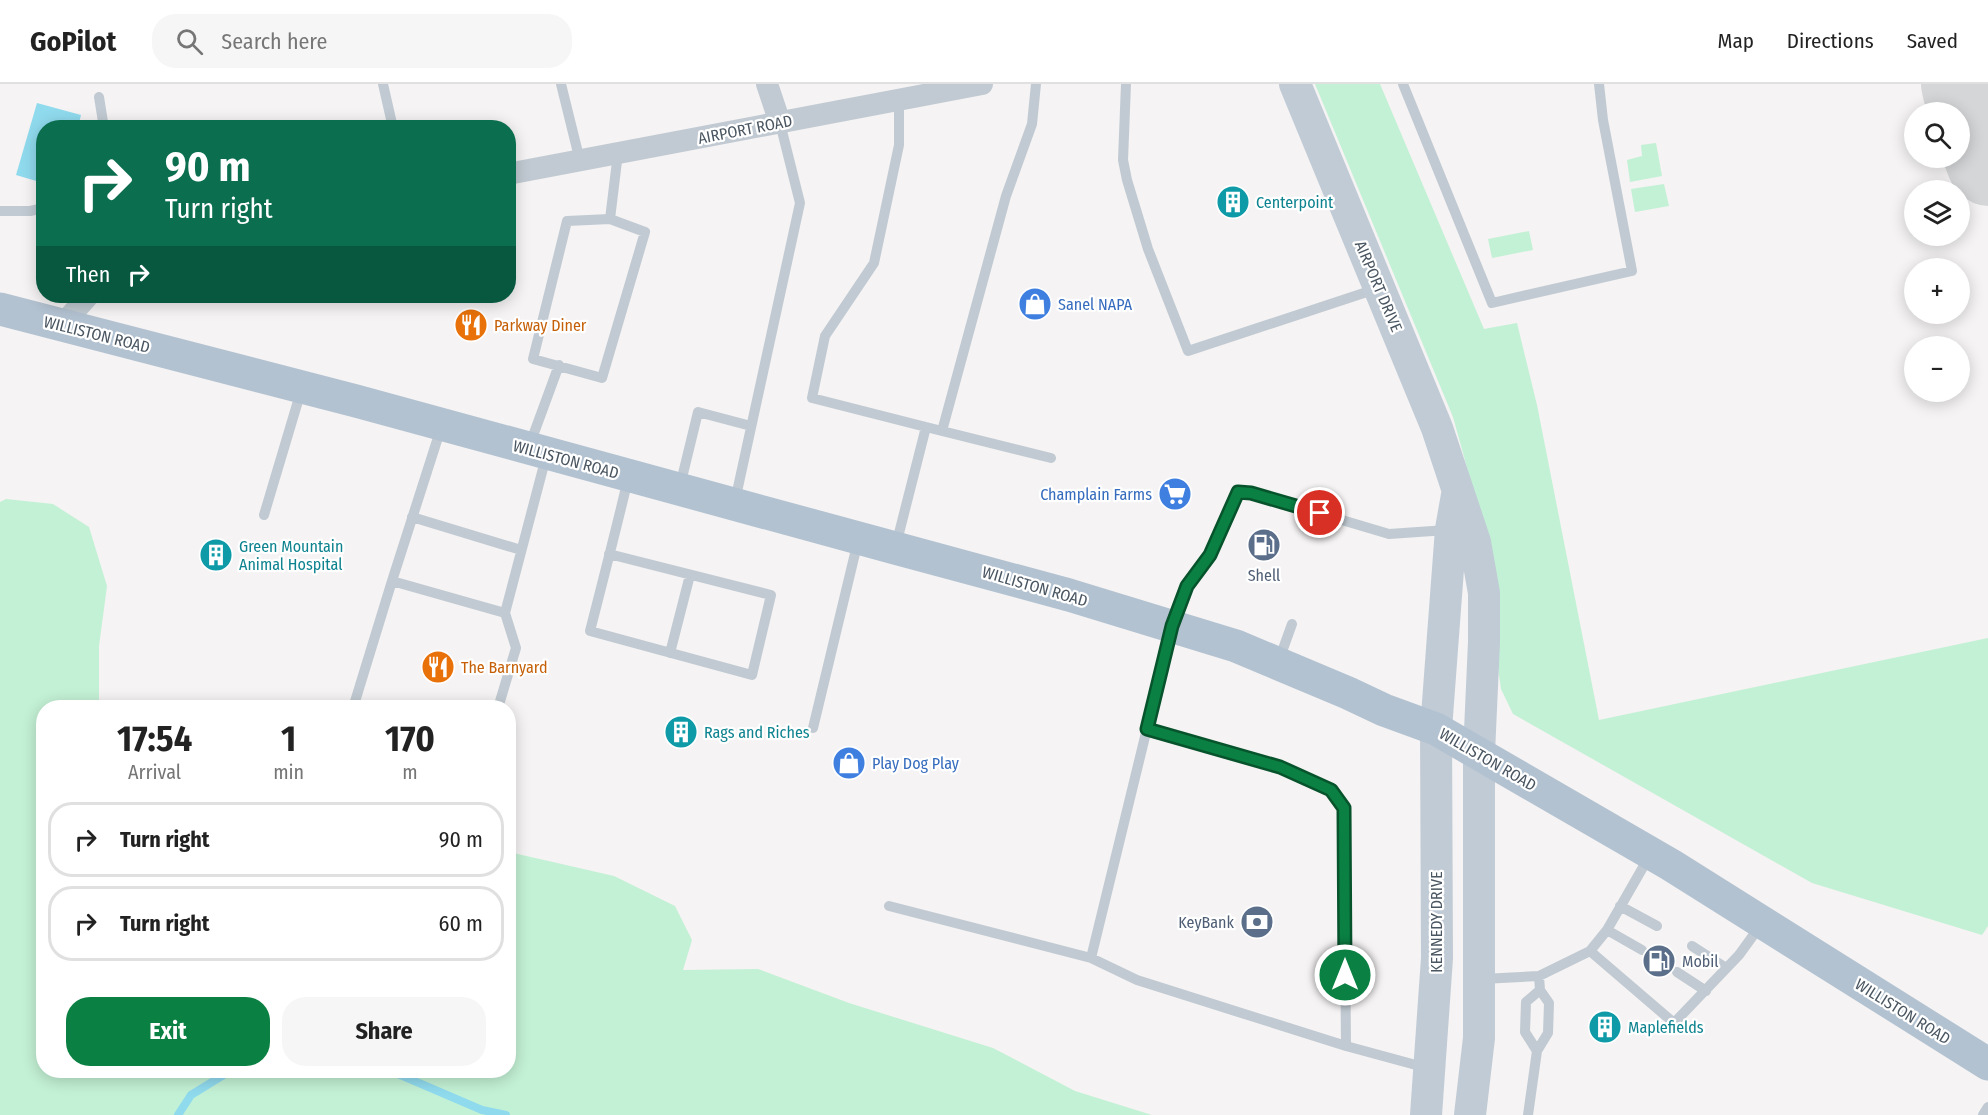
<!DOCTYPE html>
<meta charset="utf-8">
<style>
body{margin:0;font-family:"Fira Sans Condensed",sans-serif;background:#f6f6f6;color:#222;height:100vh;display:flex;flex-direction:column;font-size:22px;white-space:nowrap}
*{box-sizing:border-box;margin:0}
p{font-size:20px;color:#767676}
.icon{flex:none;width:33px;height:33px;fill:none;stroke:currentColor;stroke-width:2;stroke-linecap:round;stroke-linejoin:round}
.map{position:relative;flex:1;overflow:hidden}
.panel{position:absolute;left:36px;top:616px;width:480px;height:378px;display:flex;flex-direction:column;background:#fff;border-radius:24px;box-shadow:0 3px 15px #0003}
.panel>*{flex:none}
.hud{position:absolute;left:36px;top:36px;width:480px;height:183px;border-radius:24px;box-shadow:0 3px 15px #0003;background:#0b6e4f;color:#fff;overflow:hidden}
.buttons{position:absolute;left:1904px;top:18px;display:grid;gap:12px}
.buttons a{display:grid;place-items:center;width:66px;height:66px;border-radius:50%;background:#fff;box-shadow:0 3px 15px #0003;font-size:30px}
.pin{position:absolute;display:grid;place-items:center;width:51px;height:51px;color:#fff;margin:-26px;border:3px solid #fff;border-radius:50%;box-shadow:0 2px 6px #0007}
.me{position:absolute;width:66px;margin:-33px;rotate:0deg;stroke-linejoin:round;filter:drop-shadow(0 0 4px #0008)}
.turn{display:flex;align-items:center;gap:21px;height:126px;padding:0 30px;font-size:27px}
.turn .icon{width:78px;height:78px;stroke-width:2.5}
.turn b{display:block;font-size:42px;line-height:51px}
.then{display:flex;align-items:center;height:57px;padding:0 30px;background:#0003;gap:12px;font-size:22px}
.eta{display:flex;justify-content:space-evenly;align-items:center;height:102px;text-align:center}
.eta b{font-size:36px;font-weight:700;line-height:42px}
.cta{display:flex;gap:12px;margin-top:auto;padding:12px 30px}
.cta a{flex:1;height:69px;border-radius:24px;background:#0b8043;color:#fff;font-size:24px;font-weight:700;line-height:69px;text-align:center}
.cta a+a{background:#f6f6f6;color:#222}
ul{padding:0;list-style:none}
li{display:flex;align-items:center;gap:18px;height:75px;margin:0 12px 9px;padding:0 18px;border:3px solid #e0e0e0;border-radius:24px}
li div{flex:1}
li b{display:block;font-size:22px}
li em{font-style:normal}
header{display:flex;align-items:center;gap:36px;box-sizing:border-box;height:84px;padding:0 30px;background:#fff;border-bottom:2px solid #e0e0e0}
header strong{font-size:28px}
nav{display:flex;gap:33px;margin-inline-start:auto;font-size:21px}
.search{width:420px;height:54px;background:#f6f6f6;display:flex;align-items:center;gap:15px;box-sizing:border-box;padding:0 21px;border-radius:24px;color:#767676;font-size:22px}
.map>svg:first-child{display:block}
.green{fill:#c3f1d5}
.water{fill:#90daee}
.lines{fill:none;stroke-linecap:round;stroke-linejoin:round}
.stream{stroke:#90daee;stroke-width:8}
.taxiway{stroke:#d5d6d8;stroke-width:76}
.service{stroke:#c1cad2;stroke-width:10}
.minor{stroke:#c1cad2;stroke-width:22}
.secondary{stroke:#c1cbd6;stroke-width:32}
.primary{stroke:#b3c2d1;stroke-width:33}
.route-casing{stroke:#07532c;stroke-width:15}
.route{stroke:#0b8043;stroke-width:10}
.labels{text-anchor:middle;stroke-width:4.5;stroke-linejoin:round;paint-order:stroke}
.street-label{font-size:16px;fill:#4a5661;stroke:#fff}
.culture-label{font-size:16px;fill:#0d838f;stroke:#fff;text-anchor:start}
.shop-label{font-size:16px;fill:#366cbe;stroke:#fff;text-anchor:start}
.food-label{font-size:16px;fill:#c56008;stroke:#fff;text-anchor:start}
.service-label{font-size:16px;fill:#4e5e75;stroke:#fff}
</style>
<header>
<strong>GoPilot</strong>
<div class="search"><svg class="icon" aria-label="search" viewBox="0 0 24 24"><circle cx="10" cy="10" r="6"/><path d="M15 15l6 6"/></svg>Search here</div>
<nav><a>Map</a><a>Directions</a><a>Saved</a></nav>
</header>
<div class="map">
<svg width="1988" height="1031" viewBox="0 0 1988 1031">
<rect width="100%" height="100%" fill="#f5f3f3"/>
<path class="green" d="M 1315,0 L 1380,0 L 1484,245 L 1517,239 L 1537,321 L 1599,636 L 1988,554 L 1988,842 L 1982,851 L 1812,799 L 1513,630 L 1501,605 L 1471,398 L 1453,333 Z
M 1656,59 L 1662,92 L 1630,98 L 1627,76 L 1642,72 L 1641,61 Z
M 1664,100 L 1669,122 L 1635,128 L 1631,105 Z
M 1529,147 L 1533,166 L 1492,174 L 1488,155 Z
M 6,415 L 53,420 L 89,443 L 107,502 L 99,562 L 99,624 L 44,624 L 44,987 L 508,987 L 509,768 L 614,792 L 675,822 L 692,856 L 683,886 L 758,885 L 849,919 L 993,964 L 1075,1007 L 1152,1031 L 0,1031 L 0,418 Z"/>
<path class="water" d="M 37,19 L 81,31 L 78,43 L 44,44 L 43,99 L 16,91 Z"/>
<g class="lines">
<path class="stream" d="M 391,987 L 482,1026 L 506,1031
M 178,1031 L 191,1011 L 230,987"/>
<path class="taxiway" d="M 1959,0 L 1967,35 L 1985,81 L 1988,84"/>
<path class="service" d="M 383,0 L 393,44
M 561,0 L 580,77
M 1126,0 L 1123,76 L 1127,96 L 1148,165 L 1188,267 L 1376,205
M 1403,0 L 1492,219 L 1632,187 L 1603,36 L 1599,0
M 99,13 L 104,44
M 899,16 L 899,61 L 874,179 L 825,252 L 812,314 L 926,343
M 0,127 L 30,127 L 44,124
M 610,135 L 645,148 L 602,294 L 533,275 L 567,137 L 610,135 L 618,69
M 942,347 L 1006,112 L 1032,40 L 1036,0
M 530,360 L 559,281
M 680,402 L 698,328 L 751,342
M 735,417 L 800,119 L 780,39
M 264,431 L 301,307
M 412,433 L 521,466
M 896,461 L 926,343 L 1051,374
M 609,470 L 771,511 L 752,591 L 590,547 C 603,496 616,446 628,395
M 392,497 L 505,529
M 670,569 L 690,491
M 1279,576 L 1292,540
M 353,624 L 392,497 L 441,344
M 498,624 L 516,564 L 505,529 L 546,373
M 813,644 L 858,457
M 1147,645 L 1280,683 L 1331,706 L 1344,724 L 1346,962 L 1427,984
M 889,822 L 1091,874 L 1137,896 L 1346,962
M 1620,822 L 1657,842
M 1607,846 L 1642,866
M 1692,862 L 1726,884
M 1590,867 L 1674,939 L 1739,871 L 1760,842
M 1091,874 L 1172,542 L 1187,502 L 1210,471 L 1238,408 L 1251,409 L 1389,450 L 1447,446
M 1677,888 L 1706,907
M 1482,895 L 1539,892 L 1590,867 L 1607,846 L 1650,771
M 1537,967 L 1548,949 L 1549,919 L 1540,906
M 1528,1031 L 1537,967 L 1525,948 L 1526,918 L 1540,906 L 1539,892
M 1983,1031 L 1988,1023"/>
<path class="minor" d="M 767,0 L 780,39
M 508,90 L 982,0
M 62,241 L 88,212"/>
<path class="secondary" d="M 1295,0 L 1437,344 L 1475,458 L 1484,509 L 1484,558 L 1479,669 L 1479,954 L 1470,1031
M 1426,1031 L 1437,874 L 1436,645 L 1451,445 L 1457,411"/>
<path class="primary" d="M 0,225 L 356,317 L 895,464 L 1069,511 L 1236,562 L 1348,609 L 1384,626 L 1436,645 L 1671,781 L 1988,980"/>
</g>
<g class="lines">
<defs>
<path id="route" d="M 1320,429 L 1251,409 L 1238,408 L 1210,471 L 1187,502 L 1172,542 L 1147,645 L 1280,683 L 1331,706 L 1344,724 L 1345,891"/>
</defs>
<use href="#route" class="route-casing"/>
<use href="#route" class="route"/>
</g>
<defs>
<symbol id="building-disc" viewBox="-11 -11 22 22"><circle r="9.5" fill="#0f9aa8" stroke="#fff"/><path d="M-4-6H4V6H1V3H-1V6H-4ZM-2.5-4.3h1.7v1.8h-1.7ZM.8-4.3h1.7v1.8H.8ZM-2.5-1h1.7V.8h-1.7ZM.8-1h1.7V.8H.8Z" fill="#fff"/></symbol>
<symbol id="shop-disc" viewBox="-11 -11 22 22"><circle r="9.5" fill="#3f7fe0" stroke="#fff"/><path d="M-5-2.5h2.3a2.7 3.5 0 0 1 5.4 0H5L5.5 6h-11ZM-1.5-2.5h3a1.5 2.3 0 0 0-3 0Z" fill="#fff"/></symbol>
<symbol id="restaurant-disc" viewBox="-11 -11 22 22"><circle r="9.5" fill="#e8710a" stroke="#fff"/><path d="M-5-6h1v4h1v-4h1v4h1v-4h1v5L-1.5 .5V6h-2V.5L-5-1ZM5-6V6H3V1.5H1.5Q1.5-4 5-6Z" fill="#fff"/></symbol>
<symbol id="supermarket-disc" viewBox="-11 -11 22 22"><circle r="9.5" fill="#3f7fe0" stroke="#fff"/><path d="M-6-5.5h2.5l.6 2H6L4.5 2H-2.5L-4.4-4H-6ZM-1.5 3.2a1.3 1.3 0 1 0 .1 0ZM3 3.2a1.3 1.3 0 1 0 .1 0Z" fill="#fff"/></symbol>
<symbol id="fuel-disc" viewBox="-11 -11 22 22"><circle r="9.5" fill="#5c6f8a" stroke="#fff"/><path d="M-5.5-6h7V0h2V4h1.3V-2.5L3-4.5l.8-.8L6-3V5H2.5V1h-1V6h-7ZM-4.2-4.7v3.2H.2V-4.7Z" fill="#fff"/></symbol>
<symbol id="bank-disc" viewBox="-11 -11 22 22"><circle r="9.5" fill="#5c6f8a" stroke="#fff"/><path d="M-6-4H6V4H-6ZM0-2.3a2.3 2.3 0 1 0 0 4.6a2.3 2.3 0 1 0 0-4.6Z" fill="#fff"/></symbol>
</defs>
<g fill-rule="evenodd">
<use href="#building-disc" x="1214" y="99" width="38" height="38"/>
<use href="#shop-disc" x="1016" y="201" width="38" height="38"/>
<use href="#restaurant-disc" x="452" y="222" width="38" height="38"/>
<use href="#supermarket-disc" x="1156" y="391" width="38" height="38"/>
<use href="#fuel-disc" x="1245" y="442" width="38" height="38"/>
<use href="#building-disc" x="197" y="452" width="38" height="38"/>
<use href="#restaurant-disc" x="419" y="564" width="38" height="38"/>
<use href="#building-disc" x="662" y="629" width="38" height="38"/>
<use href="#shop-disc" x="830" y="660" width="38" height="38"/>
<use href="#bank-disc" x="1238" y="819" width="38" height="38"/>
<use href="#fuel-disc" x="1640" y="858" width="38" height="38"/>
<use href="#building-disc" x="1586" y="924" width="38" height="38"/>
</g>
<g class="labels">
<g class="street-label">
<text transform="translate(745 45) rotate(-11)" y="6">AIRPORT ROAD</text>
<text transform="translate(1379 202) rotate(67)" y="6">AIRPORT DRIVE</text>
<text transform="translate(97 250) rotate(14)" y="6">WILLISTON ROAD</text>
<text transform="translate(566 375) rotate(15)" y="6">WILLISTON ROAD</text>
<text transform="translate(1035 502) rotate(16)" y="6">WILLISTON ROAD</text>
<text transform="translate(1488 675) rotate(30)" y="6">WILLISTON ROAD</text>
<text transform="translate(1436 838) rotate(-90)" y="6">KENNEDY DRIVE</text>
<text transform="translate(1903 927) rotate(32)" y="6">WILLISTON ROAD</text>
</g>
<g class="culture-label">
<text x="1256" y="124">Centerpoint</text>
<text x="239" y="468">Green Mountain<tspan x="239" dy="18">Animal Hospital</tspan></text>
<text x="704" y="654">Rags and Riches</text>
<text x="1628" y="949">Maplefields</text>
</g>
<g class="shop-label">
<text x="1058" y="226">Sanel NAPA</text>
<text x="1152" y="416" text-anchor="end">Champlain Farms</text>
<text x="872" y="685">Play Dog Play</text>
</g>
<g class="food-label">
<text x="494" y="247">Parkway Diner</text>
<text x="461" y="589">The Barnyard</text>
</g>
<g class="service-label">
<text x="1264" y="497">Shell</text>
<text x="1234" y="844" text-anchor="end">KeyBank</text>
<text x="1682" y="883" text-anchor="start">Mobil</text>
</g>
</g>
</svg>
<div class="buttons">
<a><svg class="icon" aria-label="search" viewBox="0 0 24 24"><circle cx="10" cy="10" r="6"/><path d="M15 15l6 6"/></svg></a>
<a><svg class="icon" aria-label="layers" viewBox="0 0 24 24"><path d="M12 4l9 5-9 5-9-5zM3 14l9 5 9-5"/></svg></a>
<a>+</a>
<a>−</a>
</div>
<div class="pin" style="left:1320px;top:429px;background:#d93025"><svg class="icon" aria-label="arrive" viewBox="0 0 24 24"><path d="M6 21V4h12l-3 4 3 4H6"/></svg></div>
<svg class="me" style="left:1345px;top:891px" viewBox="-20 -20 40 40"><circle r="17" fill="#0b8043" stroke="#fff" stroke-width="3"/><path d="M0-11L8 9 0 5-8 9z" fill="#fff"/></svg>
<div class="hud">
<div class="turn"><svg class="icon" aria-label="right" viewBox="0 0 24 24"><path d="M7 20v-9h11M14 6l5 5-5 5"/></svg><div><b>90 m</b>Turn right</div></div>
<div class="then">Then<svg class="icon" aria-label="right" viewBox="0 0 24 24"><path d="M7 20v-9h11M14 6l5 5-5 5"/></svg></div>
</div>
<section class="panel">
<div class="eta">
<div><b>17:54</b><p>Arrival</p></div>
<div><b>1</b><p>min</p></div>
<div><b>170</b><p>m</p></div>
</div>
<ul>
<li><svg class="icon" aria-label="right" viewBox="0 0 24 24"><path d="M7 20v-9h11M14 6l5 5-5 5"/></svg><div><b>Turn right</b></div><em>90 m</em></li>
<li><svg class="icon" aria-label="right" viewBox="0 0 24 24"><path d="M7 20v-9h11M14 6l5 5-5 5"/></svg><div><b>Turn right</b></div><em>60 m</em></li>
</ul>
<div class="cta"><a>Exit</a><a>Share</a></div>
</section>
</div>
